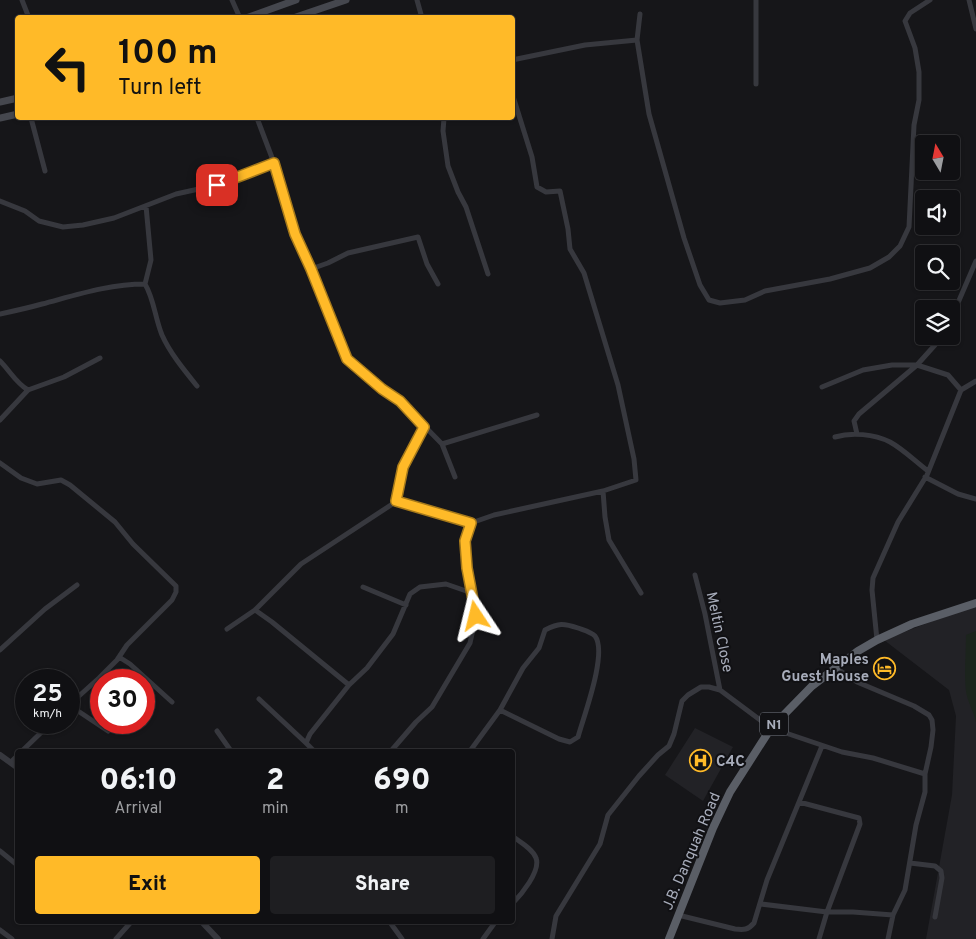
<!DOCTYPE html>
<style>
body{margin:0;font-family:Overpass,sans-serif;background:#1e1e21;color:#f1f3f6;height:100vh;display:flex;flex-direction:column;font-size:19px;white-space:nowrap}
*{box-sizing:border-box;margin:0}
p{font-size:16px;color:#9c9da0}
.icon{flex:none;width:28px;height:28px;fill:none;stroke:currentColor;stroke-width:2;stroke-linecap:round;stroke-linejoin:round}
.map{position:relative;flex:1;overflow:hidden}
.side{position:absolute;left:15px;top:749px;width:500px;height:175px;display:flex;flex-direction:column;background:#101013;border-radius:5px;box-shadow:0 1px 4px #0004,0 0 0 1px #303033}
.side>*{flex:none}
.guide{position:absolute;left:15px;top:15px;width:500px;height:105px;border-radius:5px;box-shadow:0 1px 4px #0004,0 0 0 1px #303033;background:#ffba28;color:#111;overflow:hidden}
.needle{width:32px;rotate:350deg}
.fabs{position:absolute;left:915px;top:135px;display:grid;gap:10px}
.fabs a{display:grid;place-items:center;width:45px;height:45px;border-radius:5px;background:#101013;box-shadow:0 1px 4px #0004,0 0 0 1px #303033;font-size:25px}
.speed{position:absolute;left:15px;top:669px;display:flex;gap:10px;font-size:25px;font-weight:700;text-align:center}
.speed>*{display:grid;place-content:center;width:65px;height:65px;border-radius:50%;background:#101013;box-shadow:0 1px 4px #0004,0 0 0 1px #303033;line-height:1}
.speed small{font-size:12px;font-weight:400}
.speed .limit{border:8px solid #d22;background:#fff;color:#111}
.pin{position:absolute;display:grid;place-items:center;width:42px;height:42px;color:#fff;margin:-21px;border-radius:10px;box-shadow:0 2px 8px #0006}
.me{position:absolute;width:55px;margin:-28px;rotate:350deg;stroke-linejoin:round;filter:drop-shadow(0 0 4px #0008)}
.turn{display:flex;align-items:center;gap:18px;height:105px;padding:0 20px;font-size:22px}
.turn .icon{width:65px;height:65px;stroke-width:2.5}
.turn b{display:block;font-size:35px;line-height:42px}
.eta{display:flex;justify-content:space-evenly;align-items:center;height:85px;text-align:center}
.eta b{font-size:30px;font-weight:800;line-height:35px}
.button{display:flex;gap:10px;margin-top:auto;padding:10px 20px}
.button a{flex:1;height:58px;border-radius:5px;background:#ffba28;color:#111;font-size:20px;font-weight:800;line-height:58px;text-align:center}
.button a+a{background:#1e1e21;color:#f1f3f6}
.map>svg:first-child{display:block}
.built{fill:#222226}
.green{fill:#1c241d}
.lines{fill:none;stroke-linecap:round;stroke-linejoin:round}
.minor{stroke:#37383e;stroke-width:5}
.tertiary{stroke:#37383e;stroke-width:6}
.secondary{stroke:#45474e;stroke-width:7}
.trunk{stroke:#5a5e66;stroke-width:8}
.route-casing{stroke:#a6791a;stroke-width:12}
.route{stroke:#ffba28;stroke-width:9}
.labels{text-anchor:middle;stroke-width:4;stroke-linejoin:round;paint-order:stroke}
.shield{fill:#111114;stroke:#7a7e88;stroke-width:1}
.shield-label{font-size:14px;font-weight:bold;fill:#a7acba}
.street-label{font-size:15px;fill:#a7acba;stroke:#111114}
.poi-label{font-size:15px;font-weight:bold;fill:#a7acba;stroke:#111114;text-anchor:end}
</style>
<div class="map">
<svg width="976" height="939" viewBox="0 0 976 939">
<rect width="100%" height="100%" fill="#161619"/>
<path class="built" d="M 976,606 L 976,939 L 926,939 L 952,795 L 956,716 L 949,690 L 884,640 L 943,617 Z
M 695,728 L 733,747 L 703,801 L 665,775 Z"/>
<path class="green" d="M 976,631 L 976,722 C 974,712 967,701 966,691 C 964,673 966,654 966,635 Z"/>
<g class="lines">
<path class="minor" d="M 22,0 L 29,18
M 232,0 L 240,18
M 417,0 L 422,18
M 969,0 L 976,29
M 640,14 L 637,40 L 649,114 L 684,238 L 700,285 L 709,300 L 720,303 L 745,300 L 765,291 L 830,279 L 870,268 L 889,257 L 900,246 L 909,227 L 914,125 L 919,100 L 919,72 L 915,48 L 905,21 L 910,13 L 930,0
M 512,60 L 585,45 L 637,40
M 756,84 L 756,0
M 31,118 L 45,171
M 257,118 L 274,163 L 295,234 L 311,269 L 347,359 L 382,389 L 400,401 L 442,444 L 537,415
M 444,118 L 443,131 L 448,166 L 458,192 L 466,207 L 488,274
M 0,201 L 25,211 L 39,221 L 63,227 L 83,225 L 114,218 L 176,194 L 217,185 L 274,163
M 311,269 L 328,263 L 348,253 L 418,237 L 427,264 L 438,284
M 145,284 L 151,260 L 146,206
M 0,314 C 14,311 28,308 42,304 C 76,295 109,284 145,284 C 154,299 155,318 162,335 C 170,353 184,370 197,386
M 951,319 L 976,261
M 0,361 C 10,371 16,383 28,390
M 822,387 L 863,370 L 892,365 L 917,365 L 948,375 L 961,390
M 0,420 L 28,390 L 64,377 L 100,358
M 424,427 L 403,467 L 397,501 L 471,523 L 494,515 L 603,491 L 636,480 L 634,459 L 618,385 L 584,273 L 570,249 L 568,229 L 560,191 L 546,192 L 537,187 L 532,157 L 512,93
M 857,434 L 854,421 L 859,414 L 917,365 L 943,336
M 835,437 C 852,432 874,434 890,442 C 903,449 916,462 928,471
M 442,444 L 455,477
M 0,463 L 21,478 L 37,484 L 61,480 L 70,485 L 115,522 L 133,544 L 176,586 L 176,592 L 172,600 L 127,645 L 117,660 L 99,678 L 69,705
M 925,477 L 958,494 L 976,499
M 603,491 L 605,517 L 609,540 L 641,593
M 695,575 L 705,614 L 720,690 L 771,728 L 842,752 L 873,758 L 925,774
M 363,587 L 406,605
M 255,610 L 272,622 L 349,685
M 227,629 L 255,610 L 301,564 L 397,501
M 877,640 L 872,590 L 873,578 L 898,522 L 927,475 L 961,390 L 976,381
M 0,650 L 45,609 L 77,585
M 119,657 L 130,664 L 172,702
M 836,668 L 857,682 L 914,706 L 929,715 L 932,720 L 933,730 L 931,747 L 925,774 L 925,792 L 916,825 L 905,890 L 893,915 L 888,939
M 259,699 L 306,743
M 69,705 L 108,731
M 217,731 L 231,751
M 22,751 L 52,722
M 314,751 L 306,743 L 310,734 L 349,685 L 367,668 L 393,634 L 410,594 L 420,587 L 446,584 L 472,593
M 391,751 L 416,722 L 432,707 L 470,643 L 476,616 L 467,568 L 465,541 L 471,523
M 470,751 L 500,710 L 523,668 L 539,648 L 545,630 C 559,623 563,623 578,628 C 583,630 591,632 595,636 C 608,653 583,718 578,737 L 570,742 L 559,739 L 500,710
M 11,762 L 18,755
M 799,802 L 859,818 L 860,824 L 827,912 L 819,939
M 512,836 C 520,842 533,849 536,858 C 541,871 521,895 512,904
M 0,851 L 16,864
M 910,863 L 935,866 L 941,871 L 942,878 L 935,917
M 761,904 L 827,912 L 853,912 L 893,915
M 678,915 L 735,929 C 744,930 748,930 754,923 L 767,880 L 822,746
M 389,921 L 402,939
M 0,930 L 12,939
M 116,939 L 132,921
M 483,939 L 496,921
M 552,939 L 556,916 L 600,844 L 608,815 L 639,776 L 658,755 L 669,746 L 674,734 L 682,701 L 688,695 L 701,687 L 709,687 L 720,690"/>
<path class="tertiary" d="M 0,755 L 18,768
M 201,921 L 218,939"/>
<path class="secondary" d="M 246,18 L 296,0
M 293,18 L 346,0
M 0,102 L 18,98
M 0,118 L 18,114"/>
<path class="trunk" d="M 669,939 L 713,828 L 730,792 L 771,728 L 812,686 L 858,651 L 877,640 L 912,624 L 976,603"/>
</g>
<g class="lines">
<defs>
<path id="route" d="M 217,185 L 274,163 L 295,234 L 311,269 L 347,359 L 382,389 L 400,401 L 424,427 L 403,467 L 396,501 L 471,523 L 465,541 L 467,568 L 476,616"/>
</defs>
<use href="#route" class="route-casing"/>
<use href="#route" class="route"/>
</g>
<defs>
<symbol id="hotel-ring" viewBox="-11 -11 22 22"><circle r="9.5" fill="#111114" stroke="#ffba28" stroke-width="1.5"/><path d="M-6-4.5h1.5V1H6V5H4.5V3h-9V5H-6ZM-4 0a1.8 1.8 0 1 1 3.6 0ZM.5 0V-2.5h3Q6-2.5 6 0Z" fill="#ffba28"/></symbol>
<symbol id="hospital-ring" viewBox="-11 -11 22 22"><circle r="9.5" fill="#111114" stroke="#ffba28" stroke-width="1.5"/><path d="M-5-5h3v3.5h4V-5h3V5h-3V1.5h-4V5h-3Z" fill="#ffba28"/></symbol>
</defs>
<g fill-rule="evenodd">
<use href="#hotel-ring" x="872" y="656" width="25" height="25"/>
<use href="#hospital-ring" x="688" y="748" width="25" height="25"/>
</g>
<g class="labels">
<rect class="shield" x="760" y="712.5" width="28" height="23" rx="4"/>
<g class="shield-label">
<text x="774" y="729">N1</text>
</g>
<g class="street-label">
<text transform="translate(720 632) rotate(78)" y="5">Meltin Close</text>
<text transform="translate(691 851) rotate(-67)" y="5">J.B. Danquah Road</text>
</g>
<g class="poi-label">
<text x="869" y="664">Maples<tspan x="869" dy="17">Guest House</tspan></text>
<text x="716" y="766" text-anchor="start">C4C</text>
</g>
</g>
</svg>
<div class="fabs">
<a><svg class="needle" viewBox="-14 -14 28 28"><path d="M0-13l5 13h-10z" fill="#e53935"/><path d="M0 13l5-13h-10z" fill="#9c9da0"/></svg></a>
<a><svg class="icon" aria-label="sound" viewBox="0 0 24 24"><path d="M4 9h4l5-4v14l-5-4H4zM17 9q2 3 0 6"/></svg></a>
<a><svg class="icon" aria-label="search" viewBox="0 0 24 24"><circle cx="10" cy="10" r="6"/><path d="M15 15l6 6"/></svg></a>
<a><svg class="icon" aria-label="layers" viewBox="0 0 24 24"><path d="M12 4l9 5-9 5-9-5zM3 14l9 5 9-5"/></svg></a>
</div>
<div class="speed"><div>25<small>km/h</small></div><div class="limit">30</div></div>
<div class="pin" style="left:217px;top:185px;background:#d93025"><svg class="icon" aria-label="arrive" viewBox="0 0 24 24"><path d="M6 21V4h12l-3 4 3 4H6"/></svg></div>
<svg class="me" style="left:476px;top:616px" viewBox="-20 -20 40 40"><path d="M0-17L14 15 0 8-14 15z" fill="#ffba28" stroke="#fff" stroke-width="4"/></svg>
<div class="guide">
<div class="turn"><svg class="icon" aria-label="left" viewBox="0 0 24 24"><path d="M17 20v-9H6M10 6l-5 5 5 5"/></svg><div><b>100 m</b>Turn left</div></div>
</div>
<section class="side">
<div class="eta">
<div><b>06:10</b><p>Arrival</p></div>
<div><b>2</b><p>min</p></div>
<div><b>690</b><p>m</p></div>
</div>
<div class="button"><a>Exit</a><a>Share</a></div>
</section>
</div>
